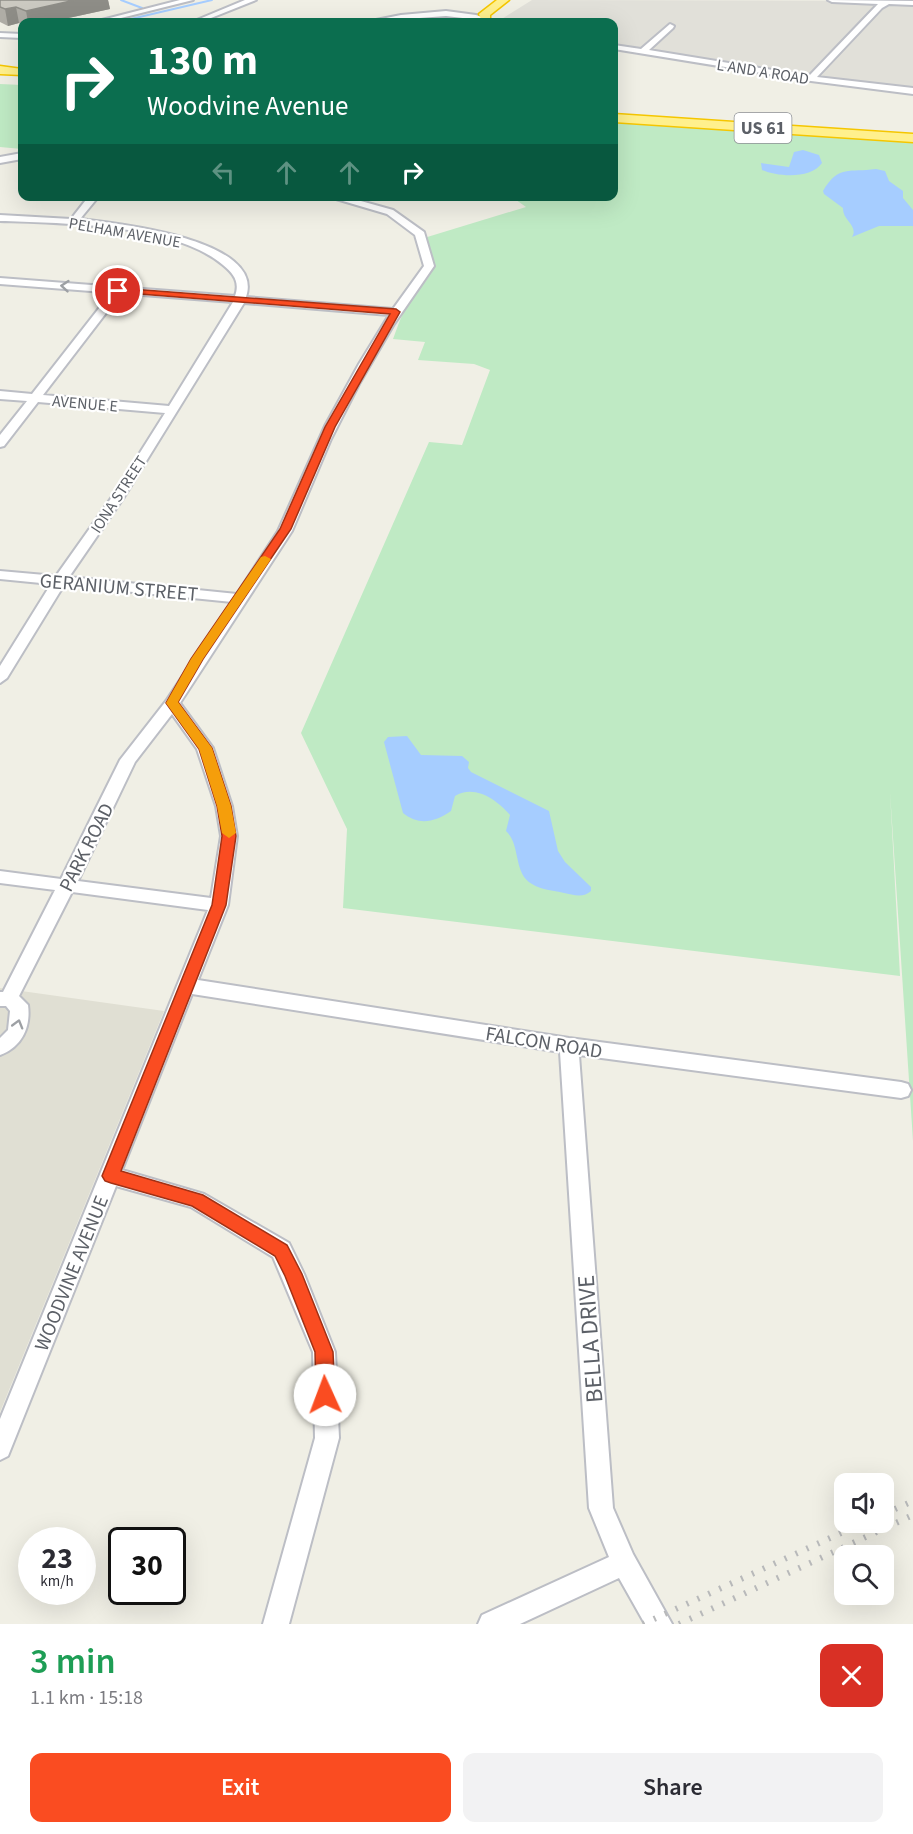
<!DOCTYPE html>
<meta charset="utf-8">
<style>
body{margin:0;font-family:"Source Sans 3",sans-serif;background:#f2f2f3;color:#2b2b33;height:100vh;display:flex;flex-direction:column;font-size:22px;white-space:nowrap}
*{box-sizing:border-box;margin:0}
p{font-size:20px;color:#7c7c81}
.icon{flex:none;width:33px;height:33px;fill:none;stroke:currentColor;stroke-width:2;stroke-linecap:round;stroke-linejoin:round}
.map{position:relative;height:1624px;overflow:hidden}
.details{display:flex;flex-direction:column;background:#fff;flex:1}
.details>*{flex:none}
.guide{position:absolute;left:18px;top:18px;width:600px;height:183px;border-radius:12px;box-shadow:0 6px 24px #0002;background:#0b6e4f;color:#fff;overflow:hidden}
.fabs{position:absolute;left:834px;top:1473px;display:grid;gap:12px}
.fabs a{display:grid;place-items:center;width:60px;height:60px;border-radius:12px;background:#fff;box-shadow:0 6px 24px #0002;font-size:30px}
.speed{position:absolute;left:18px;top:1527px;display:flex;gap:12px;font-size:30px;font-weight:700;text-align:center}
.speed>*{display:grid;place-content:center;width:78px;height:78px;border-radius:50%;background:#fff;box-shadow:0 6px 24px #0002;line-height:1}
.speed small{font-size:15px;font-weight:400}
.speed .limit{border:3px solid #111;border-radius:9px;background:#fff;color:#111}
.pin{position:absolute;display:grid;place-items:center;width:51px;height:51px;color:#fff;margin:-26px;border:3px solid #fff;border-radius:50%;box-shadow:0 2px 6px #0007}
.me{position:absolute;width:66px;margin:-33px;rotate:358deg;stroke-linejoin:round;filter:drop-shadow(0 0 4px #0008)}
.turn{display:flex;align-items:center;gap:21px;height:126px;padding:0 30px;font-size:27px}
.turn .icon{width:78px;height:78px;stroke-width:2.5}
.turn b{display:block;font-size:42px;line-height:51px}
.lanes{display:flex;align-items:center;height:57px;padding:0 30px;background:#0003;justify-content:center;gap:30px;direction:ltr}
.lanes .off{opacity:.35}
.round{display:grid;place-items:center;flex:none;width:63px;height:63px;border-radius:12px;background:#f2f2f3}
.overview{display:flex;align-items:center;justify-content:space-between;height:102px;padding:0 30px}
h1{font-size:36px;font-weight:600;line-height:45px;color:#1e9e55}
.cta{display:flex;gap:12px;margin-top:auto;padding:12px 30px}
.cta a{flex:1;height:69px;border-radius:12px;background:#fa4c21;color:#fff;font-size:24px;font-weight:600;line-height:69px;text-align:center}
.cta a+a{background:#f2f2f3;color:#2b2b33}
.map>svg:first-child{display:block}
.industrial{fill:#e1e0d9}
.education{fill:#e0dfd3}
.green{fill:#bfeac4}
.water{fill:#a6cdff}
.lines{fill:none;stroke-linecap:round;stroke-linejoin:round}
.stream{stroke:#a6cdff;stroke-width:2}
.minor-casing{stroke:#bcbec5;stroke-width:4}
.highway-casing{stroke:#f5c600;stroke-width:3}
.minor{fill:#fff;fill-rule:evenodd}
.highway{fill:#fff08d;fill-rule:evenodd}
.rail{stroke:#b8b9ba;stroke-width:6;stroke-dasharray:2 10;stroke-linecap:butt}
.wall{fill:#afada6}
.shaded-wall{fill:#8e8d87}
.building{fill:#cbc9c1;stroke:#8e8d87;stroke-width:1.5}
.oneway{stroke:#9da0a4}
.route{fill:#fa4c21;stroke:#a23115;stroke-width:1.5}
.slow{fill:#f59e0b}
.labels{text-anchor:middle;stroke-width:4.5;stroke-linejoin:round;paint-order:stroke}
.far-street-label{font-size:16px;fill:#5c6067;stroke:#fff}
.shield{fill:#fff;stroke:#8d9095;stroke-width:1.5}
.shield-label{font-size:18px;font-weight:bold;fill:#5c6067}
.street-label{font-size:20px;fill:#5c6067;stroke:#fff}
.near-street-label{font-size:24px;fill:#5c6067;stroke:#fff}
</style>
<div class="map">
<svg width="913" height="1624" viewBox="0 0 913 1624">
<rect width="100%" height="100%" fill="#f0efe5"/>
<path class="industrial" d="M 532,0 L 913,1 L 913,93 L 826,83 L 614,49 L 614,22 L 497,22 Z"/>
<path class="education" d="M 0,988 L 164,1011 L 0,1412 Z"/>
<path class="green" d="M 0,84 L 22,85 L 22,149 L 0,147 Z
M 614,123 L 913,142 L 913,1141 L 890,792 L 900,976 L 343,908 L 347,829 L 301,733 L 429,442 L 462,445 L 490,370 L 474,364 L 418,360 L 425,342 L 393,339 C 397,329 400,318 406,308 C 422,277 445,278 424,238 L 526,207 L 512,197 L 614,196 Z"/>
<path class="water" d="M 803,150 L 819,155 L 822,163 C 811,179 779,177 762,170 L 761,163 L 789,167 L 794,152 Z
M 876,169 L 885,171 L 889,181 L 903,191 L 903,198 L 913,210 L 913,226 L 879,226 L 852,237 C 859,226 842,220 843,208 L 824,194 L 823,191 C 839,164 849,173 876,169 Z
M 407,736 L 421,755 L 462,756 L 469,762 L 468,768 L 471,772 L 549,811 L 558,851 L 565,862 L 591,887 L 591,891 C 584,898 573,895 564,893 C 553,890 541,890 532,884 C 513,874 521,845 506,831 L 510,815 C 497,800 475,784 455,796 L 451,811 C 435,822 419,826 403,813 L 384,742 L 388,737 Z"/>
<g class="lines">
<path class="stream" d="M 121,0 L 142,8
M 118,22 L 212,0"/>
<defs>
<path id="minor" d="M 180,0 L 193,0 L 105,22 L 94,22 Z
M 245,0 L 256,0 L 201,22 L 192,22 Z
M 828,0 L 913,1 L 913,5 L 889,4 L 882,8 L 817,77 L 913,88 L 913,94 L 811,81 L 614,49 L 614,45 L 641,49 L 670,24 L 674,26 L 673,28 L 649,50 L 809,76 L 878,4 L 832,2 Z
M 446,11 L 476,15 L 496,22 L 446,16 L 366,22 L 401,15 Z
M 0,33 L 22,34 L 22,38 L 0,37 Z
M 22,153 L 22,159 L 0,163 L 0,157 Z
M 89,196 L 99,196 L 80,219 C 115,223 266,239 246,297 L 393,309 L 424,266 L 415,235 L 387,214 L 326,196 L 343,196 L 393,210 L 424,232 L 434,266 L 394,324 L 359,384 L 331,439 L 292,531 L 180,703 L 213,748 L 232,806 L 237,836 L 228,905 L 198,980 L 569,1038 L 901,1082 L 908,1084 L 911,1090 L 908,1096 L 901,1098 L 579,1055 L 613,1508 L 633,1554 L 672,1624 L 645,1624 L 619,1578 L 520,1624 L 478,1624 L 482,1615 L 609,1557 L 589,1508 L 560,1052 L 192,994 L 122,1170 L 204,1194 L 289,1243 L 304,1274 L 335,1352 L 339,1438 L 289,1624 L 263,1624 L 315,1438 L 313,1352 L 273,1257 L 191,1207 L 116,1186 L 8,1456 L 0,1460 L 0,1419 L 208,910 L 72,892 L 19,996 L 28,1005 C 31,1027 22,1047 0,1055 L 0,1038 L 8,1030 L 10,1011 L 6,1006 L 0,1006 L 0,992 L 3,992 L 55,890 L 0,883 L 0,871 L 61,879 L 120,760 L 166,701 L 232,602 L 64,585 L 7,678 L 0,683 L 0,666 L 51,584 L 0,579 L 0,571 L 56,576 L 112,497 L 165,413 L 38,402 L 4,446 L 0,447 L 0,435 L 27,401 L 0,399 L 0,391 L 32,394 L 107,298 L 111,297 L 116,300 L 43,395 L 169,406 L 233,302 L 0,284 L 0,278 L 235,296 C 240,282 234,274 223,265 C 175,224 62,223 0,221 L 0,215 L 71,219 ZM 244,303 L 389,315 L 359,364 L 325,426 L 278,531 L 237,594 L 69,577 L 124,497 ZM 172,714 L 197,749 L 216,806 L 221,836 L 211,898 L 78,881 L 135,762 Z"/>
<path id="highway" d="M 497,0 L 509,0 L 490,15 L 490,22 L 482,22 L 479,14 Z
M 0,66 L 22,69 L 22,75 L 0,74 Z
M 614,114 L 913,134 L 913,142 L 614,122 Z"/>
</defs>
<use href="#minor" class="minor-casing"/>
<use href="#highway" class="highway-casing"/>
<use href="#minor" class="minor"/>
<use href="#highway" class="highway"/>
<path class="rail" d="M 884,1514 L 913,1501
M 643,1624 L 865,1522
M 679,1624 L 913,1515"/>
</g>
<path class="wall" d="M 0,0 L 108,0 L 110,9 L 50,22 L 22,22 L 22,24 L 19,23 L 8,26 L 0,22 Z"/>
<path class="shaded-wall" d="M 75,0 L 108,0 L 110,9 L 50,22 L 28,22 L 26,11 Z
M 16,7 L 19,23 L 8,26 L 5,9 Z"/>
<path class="building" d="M 0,0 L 75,0 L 26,11 L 16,7 L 5,9 L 0,7 Z"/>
<defs><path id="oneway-chevron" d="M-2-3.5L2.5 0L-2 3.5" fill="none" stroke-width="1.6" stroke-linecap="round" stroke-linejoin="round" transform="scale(1.5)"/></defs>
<g class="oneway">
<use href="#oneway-chevron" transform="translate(65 286) rotate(-175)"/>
<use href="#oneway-chevron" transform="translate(18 1024) rotate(-74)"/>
</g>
<path class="route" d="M 118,288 L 396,309 L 400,312 L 335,427 L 291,529 L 203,659 L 178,702 L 212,748 L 231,806 L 236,836 L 226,905 L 121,1171 L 203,1195 L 287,1245 L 302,1274 L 333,1352 L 335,1395 L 332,1401 L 325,1404 L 319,1401 L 316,1395 L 315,1352 L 285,1276 L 275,1256 L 192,1206 L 111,1183 L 105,1181 L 102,1176 L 212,905 L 222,836 L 217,806 L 199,749 L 166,703 L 191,659 L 280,529 L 325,427 L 390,314 L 115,292 L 115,289 Z"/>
<path class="slow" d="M 265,556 L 271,559 L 203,659 L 178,702 L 212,748 L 231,806 L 236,833 L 229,838 L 222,833 L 217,806 L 199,749 L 166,703 L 191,659 L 261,557 Z"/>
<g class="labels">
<g class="far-street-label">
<text transform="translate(763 71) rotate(9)" y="6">L AND A ROAD</text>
<text transform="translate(125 232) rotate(10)" y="6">PELHAM AVENUE</text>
<text transform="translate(85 403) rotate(5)" y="6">AVENUE E</text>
<text transform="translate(118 494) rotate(-57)" y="6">IONA STREET</text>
</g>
<rect class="shield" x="734.5" y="113" width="57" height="30" rx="4.5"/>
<g class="shield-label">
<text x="763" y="134">US 61</text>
</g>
<g class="street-label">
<text transform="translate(119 587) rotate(5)" y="7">GERANIUM STREET</text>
<text transform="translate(86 847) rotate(-63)" y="7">PARK ROAD</text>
<text transform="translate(544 1042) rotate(9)" y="7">FALCON ROAD</text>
<text transform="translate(71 1273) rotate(-68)" y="7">WOODVINE AVENUE</text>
</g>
<g class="near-street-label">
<text transform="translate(590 1339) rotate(-94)" y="8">BELLA DRIVE</text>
</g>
</g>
</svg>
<div class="fabs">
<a><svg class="icon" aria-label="sound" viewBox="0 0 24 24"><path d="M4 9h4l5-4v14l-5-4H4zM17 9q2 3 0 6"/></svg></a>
<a><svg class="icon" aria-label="search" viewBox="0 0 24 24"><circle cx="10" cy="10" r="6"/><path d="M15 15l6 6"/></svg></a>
</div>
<div class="speed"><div>23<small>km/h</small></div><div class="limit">30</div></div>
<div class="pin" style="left:118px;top:291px;background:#d93025"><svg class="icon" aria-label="arrive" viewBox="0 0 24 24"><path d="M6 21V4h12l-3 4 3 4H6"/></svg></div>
<svg class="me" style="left:325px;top:1395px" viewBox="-20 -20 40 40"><circle r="19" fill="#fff"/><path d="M0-13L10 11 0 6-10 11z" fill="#fa4c21"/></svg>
<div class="guide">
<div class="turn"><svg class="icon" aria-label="right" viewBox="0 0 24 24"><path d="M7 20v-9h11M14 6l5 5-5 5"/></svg><div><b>130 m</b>Woodvine Avenue</div></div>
<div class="lanes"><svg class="icon off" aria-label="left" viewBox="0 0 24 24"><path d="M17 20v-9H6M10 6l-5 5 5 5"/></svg><svg class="icon off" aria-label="ahead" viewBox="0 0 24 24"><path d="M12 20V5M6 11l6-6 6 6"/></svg><svg class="icon off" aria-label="ahead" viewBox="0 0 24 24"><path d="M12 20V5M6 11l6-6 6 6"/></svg><svg class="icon" aria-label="right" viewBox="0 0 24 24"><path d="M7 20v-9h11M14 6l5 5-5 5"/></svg></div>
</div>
</div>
<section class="details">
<div class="overview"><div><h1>3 min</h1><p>1.1 km · 15:18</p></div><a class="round" style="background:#d93025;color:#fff"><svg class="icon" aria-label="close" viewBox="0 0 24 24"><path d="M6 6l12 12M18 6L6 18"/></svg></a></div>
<div class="cta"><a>Exit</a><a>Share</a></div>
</section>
